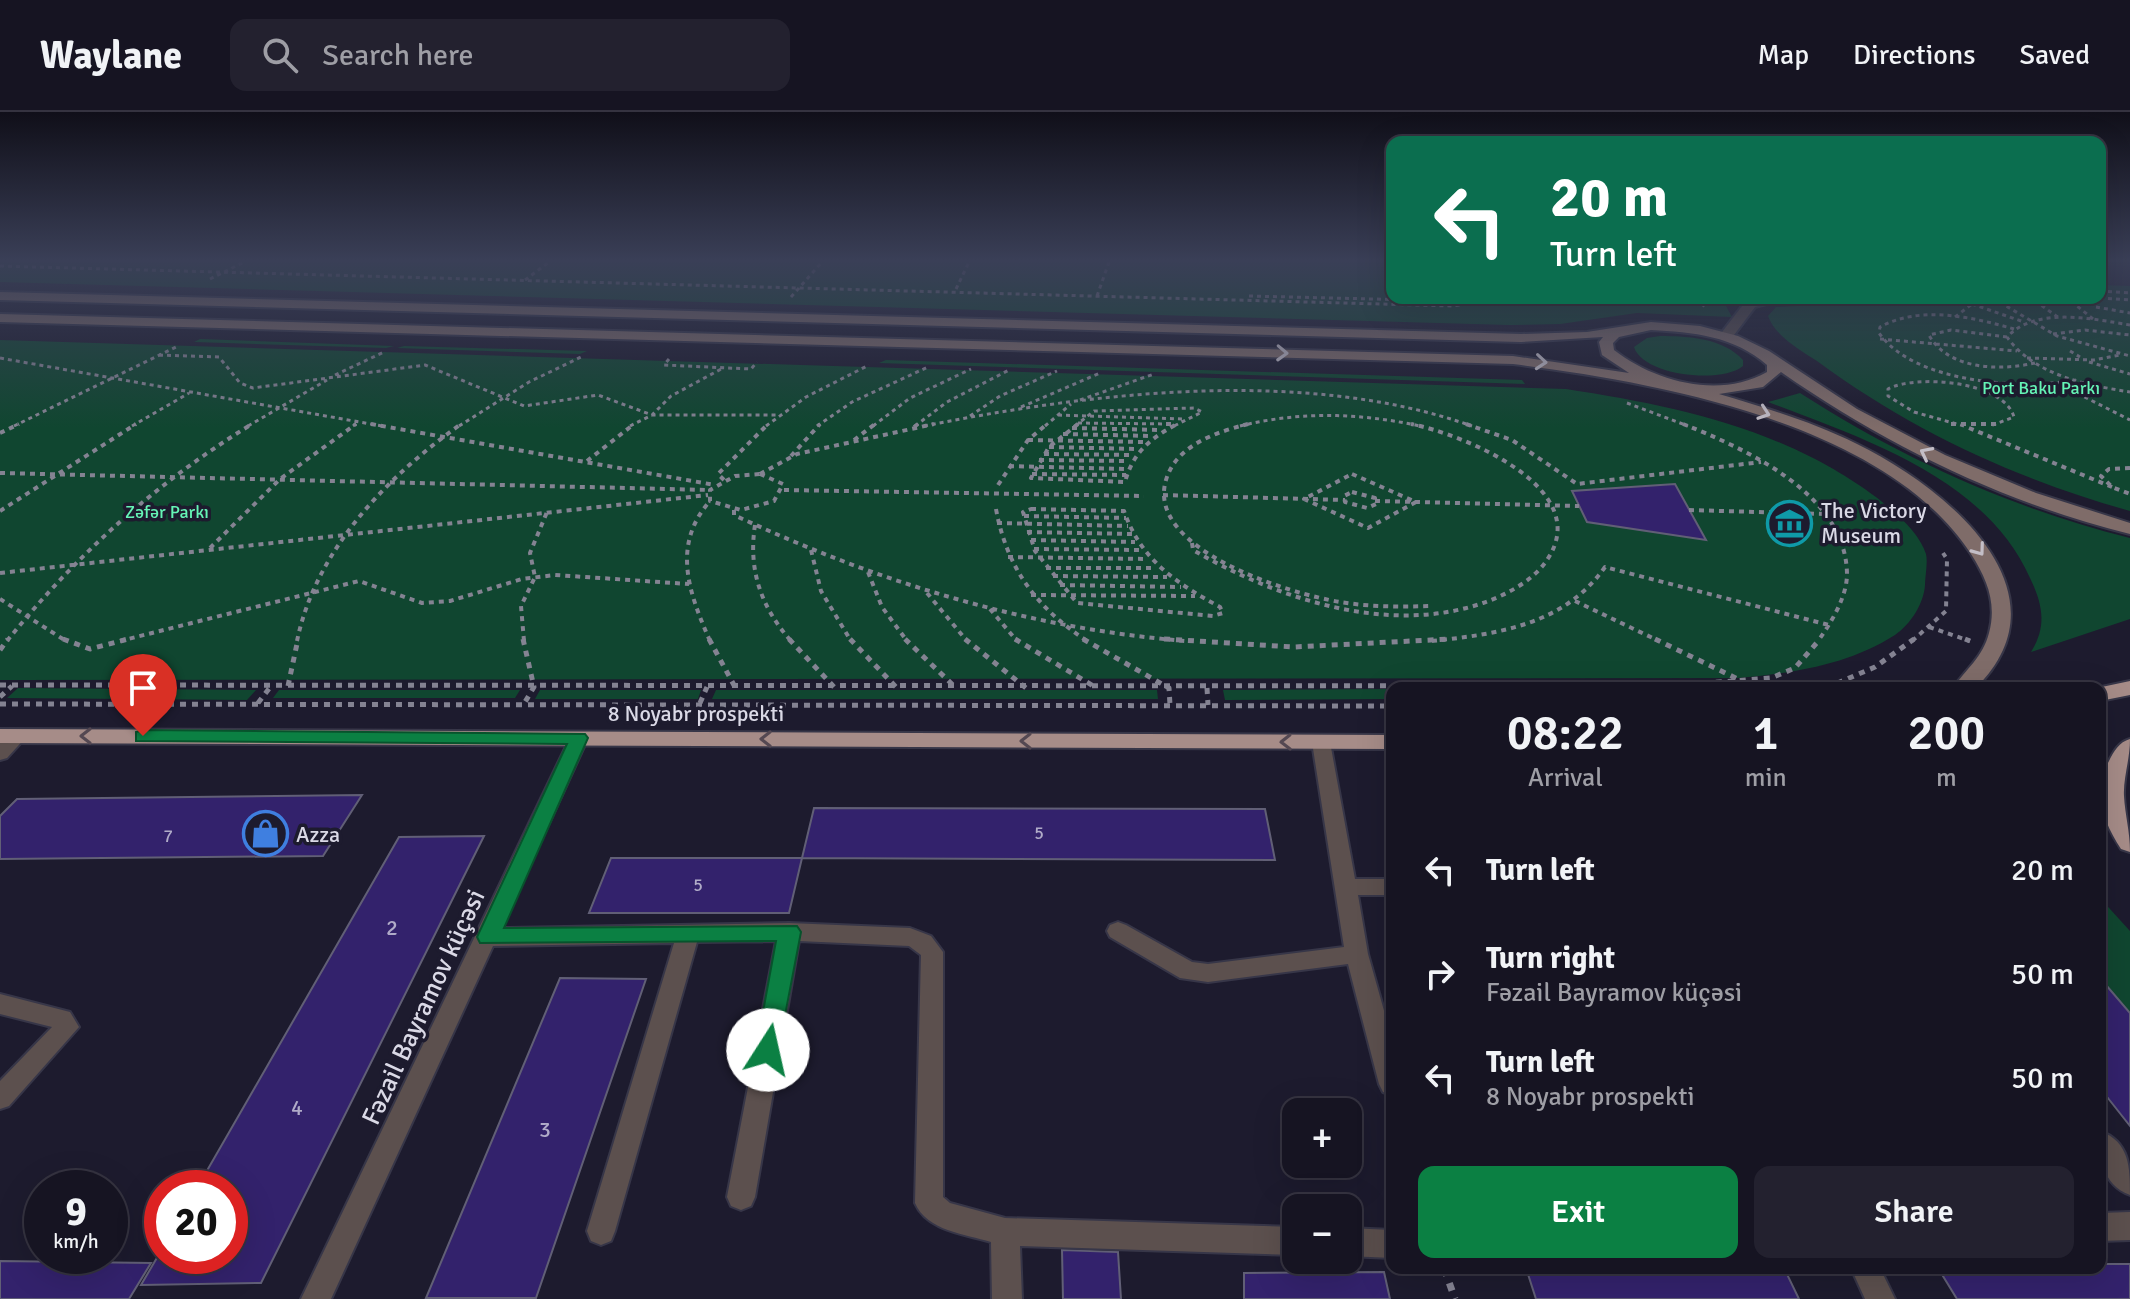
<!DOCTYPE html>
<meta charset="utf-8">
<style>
body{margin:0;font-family:Signika,sans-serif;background:#23212f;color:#f1f3f6;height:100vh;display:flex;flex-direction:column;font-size:30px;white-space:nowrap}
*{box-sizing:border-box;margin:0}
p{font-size:26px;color:#9e9ea5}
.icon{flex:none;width:44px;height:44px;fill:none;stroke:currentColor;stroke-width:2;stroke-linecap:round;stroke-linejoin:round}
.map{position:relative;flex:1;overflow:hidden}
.side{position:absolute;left:1386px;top:570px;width:720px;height:592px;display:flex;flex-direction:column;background:#161422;border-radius:16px;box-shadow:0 8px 32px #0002,0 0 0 2px #353340}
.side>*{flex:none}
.banner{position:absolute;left:1386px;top:24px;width:720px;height:168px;border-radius:16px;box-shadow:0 8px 32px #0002,0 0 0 2px #353340;background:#0b6e4f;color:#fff;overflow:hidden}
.controls{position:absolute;left:1282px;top:986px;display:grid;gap:16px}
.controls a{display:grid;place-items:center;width:80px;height:80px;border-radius:16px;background:#161422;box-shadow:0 8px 32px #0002,0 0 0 2px #353340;font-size:40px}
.speed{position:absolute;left:24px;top:1058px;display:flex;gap:16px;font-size:40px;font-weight:700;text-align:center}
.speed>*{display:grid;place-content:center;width:104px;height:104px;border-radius:50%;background:#161422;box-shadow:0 8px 32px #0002,0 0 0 2px #353340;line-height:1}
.speed small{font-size:20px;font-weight:400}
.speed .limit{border:12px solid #d22;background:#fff;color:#111}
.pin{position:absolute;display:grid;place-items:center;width:68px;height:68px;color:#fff;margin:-82px -34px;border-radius:50% 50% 50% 0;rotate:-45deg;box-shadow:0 0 8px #0007}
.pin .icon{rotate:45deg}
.me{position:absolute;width:88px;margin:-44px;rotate:10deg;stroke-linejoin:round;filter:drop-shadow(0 0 6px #0008)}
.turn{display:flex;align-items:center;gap:28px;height:168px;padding:0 32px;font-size:36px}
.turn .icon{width:104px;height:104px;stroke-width:2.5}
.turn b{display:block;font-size:56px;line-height:68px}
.eta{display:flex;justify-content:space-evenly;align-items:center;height:136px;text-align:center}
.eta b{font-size:48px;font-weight:600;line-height:56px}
.action{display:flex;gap:16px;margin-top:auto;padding:16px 32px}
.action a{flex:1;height:92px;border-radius:16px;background:#0b8043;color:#fff;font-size:32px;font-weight:600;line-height:92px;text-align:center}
.action a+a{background:#23212f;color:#f1f3f6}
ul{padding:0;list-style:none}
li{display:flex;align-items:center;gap:24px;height:104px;padding:0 32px}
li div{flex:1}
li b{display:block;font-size:30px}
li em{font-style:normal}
header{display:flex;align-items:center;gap:48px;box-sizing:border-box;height:112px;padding:0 40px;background:#161422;border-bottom:2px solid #353340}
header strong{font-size:38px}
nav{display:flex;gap:44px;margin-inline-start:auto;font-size:28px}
.search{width:560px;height:72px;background:#23212f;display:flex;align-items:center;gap:20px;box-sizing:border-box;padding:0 28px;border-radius:16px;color:#9e9ea5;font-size:30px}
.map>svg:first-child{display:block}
.green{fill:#104630}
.building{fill:#33226c;stroke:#615f76;stroke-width:2}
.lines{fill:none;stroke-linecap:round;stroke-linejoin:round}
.service-casing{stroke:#373648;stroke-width:4}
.minor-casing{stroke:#373648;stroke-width:4}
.secondary-casing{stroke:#373648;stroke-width:4}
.trunk-casing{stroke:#373648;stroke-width:4}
.path-far3{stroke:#848392;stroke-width:3;stroke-dasharray:4 4;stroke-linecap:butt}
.path-far2{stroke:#848392;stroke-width:4;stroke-dasharray:5 5;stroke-linecap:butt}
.path-far1{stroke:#848392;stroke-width:5;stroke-dasharray:6 6;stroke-linecap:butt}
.path{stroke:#848392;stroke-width:7;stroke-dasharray:8 8;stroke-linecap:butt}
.service{fill:#5c504e;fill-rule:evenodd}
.minor{fill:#5c504e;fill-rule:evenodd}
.secondary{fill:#7f6c69;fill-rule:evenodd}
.trunk{fill:#a68c88;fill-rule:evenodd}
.oneway{stroke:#c3bec7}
.oneway2{stroke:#544852}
.route{fill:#0b8043;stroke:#07532c;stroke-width:2}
.labels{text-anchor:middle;stroke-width:7;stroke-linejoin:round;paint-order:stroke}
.far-park-label{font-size:18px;fill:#65f4b6;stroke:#1d1b2e}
.number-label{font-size:18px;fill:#b0abc8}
.poi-label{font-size:22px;fill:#dad9e6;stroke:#1d1b2e;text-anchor:start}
.street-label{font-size:22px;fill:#dad9e6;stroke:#1d1b2e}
.near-number-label{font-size:22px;fill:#b0abc8}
.near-street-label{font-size:26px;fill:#dad9e6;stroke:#1d1b2e}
</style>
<header>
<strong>Waylane</strong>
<div class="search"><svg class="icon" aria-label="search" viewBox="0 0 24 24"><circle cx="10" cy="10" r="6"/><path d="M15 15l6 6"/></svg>Search here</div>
<nav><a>Map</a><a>Directions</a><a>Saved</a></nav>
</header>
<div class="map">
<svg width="2130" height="1187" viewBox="0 0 2130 1187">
<rect width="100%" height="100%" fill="#1d1b2e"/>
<path class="green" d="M 0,150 L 1392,150 L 1392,186 L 1734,186 L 1726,194 L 1732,205 L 1637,201 L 1560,212 L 1510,213 L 0,170 Z
M 2100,173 L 2130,174 L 2130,399 C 2016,367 1912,319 1817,249 C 1800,238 1775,224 1768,204 L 1776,195 L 1951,186 L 2100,186 Z
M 1660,224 C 1688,224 1723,226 1743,248 L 1743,254 C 1722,272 1643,264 1634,235 L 1647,226 Z
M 200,227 L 394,234 L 386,236 L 194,230 Z
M 0,228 L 1566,277 C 1650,290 1734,306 1811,345 C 1845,362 1914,404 1926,442 C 1928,451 1925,464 1925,473 C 1924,491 1911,512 1895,523 C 1848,553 1793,561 1738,566 L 0,568 Z
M 404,234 L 587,239 L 580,242 L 397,236 Z
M 886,248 L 1522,268 L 1525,272 L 879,251 Z
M 1800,281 C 1903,347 2011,396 2130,426 L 2130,507 L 2031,540 C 2047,514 2043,493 2030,466 C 1986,366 1862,326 1768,290 Z
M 18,576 L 256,578 L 247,588 L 7,586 Z
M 1392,577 L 1392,587 L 1225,588 L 1223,578 Z
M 279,578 L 520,578 L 515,586 L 273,586 Z
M 540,578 L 701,578 L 698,587 L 535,587 Z
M 716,578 L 1157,578 L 1158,587 L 712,587 Z
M 2100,786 L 2130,819 L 2130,901 L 2100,866 Z"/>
<path class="building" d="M 1675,372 L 1706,428 L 1587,410 L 1572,379 Z
M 362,683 L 323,744 L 0,747 L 0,704 L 17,687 Z
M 814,696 L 1265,697 L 1275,748 L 802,746 Z
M 484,724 L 261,1171 L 141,1173 L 158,1144 L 230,1144 L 230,1076 L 197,1076 L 399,725 Z
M 611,746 L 802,746 L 789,801 L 589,801 Z
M 560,866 L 646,867 L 536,1186 L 426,1186 Z
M 2100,866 L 2130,901 L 2130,1014 L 2100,976 Z
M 1062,1138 L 1118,1140 L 1121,1187 L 1063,1187 Z
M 0,1149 L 151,1151 L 129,1187 L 0,1187 Z
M 2100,1152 L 2130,1152 L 2130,1187 L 1957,1187 L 1938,1156 L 2100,1156 Z
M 1526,1156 L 1784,1156 L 1799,1187 L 1536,1187 Z
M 1384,1160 L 1390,1187 L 1244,1187 L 1244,1161 Z"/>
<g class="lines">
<defs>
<path id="service" d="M 18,618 L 27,624 L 7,646 L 0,648 L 0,631 L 11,620 Z
M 579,620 L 588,626 L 501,816 L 789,811 L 910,816 L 931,824 L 943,840 L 943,1085 L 950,1091 L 1005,1106 L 1296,1115 L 1296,1143 L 1020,1134 L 1022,1187 L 992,1187 L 991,1130 C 965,1122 927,1119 915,1091 L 921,843 L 909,834 L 799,829 L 755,1085 L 751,1094 L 741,1098 L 731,1094 L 727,1085 L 776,829 L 697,830 L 615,1119 L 611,1129 L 601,1133 L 591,1129 L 587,1119 L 674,831 L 493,834 L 331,1187 L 301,1187 L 570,626 Z
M 1321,624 L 1330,630 L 1355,767 L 1392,767 L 1392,783 L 1358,783 L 1368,842 L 1392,927 L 1392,983 L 1383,980 L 1379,972 L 1348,852 L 1208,870 L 1180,866 L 1110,825 L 1107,819 L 1110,813 L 1118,810 L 1126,813 L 1192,850 L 1208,852 L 1344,835 L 1312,630 Z
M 0,882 L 70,900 L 79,915 L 9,994 L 0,997 L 0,969 L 52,915 L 0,902 Z
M 2100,1019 C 2130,1030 2130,1056 2130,1083 C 2101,1072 2100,1045 2100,1019 Z
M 2130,1100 L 2130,1128 L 2100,1129 L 2100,1101 Z
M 1348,1116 L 1392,1118 L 1392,1146 L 1348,1144 Z
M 1851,1156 L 1880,1156 L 1895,1187 L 1865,1187 Z"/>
<path id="minor" d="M 1763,186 L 1789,186 L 1755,195 L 1731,227 L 1721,227 L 1719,224 L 1746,189 Z"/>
<path id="secondary" d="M 0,180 L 1521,222 L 1587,220 L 1651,210 L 1700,214 L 1738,224 L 1769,239 L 1857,297 L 1945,343 L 2036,381 L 2130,411 L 2130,422 C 2005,391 1887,334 1781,260 L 1763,275 L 1719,282 C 1766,296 1813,310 1857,332 C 1943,374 2074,478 1976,576 L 1953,576 C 1966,557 1983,545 1989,521 C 1997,491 1987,467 1971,442 C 1886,311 1657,270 1513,252 L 0,210 L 0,202 L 1513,244 L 1629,261 L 1602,243 L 1599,230 L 1603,225 L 1521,230 L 0,188 ZM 1651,218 C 1693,220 1734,224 1767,253 L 1767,260 C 1720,287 1655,270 1614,238 L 1613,231 L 1619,225 Z"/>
<path id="trunk" d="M 2130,569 L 2130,583 L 2100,589 L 2100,576 L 2097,576 Z
M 0,617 L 1392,623 L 1392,637 L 0,631 Z
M 2130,627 C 2130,648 2123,666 2124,684 C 2125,703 2130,719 2130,740 L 2121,737 C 2103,709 2092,681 2109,649 C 2114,639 2119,630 2130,627 Z"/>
</defs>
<use href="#service" class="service-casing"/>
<use href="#minor" class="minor-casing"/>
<use href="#secondary" class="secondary-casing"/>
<use href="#trunk" class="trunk-casing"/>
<path class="path-far3" d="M 0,154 L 1453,194 L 1500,186
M 210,167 L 244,150
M 525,168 L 549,150
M 956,177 L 969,150
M 2100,179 L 2130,181
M 1097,184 L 1109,150
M 1249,184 L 1455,189 L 1476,186
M 791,185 L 822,150
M 1696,186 L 1707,197
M 2026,186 L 2001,191 L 2057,224 L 2130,244
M 2039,186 L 2041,193 L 2059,206
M 2100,186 L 2130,188
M 1972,192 L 2024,210
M 2096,195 L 2130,201
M 1955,205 L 1972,192 L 2001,189
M 2093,207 L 2077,194 L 2082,188 L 2095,186
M 2130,213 C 2093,207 2036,194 2007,225 C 2034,263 2086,273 2130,280
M 2014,217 C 1972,205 1920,193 1880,215 L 1879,221 C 1914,271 2020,278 2076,268
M 2053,222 L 2085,218 L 2130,223
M 2007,225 L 1951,218 L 1929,223 C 1948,258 2000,259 2035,251
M 1880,227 L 2017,239
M 2070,239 L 2080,245
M 159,243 L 219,245 L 240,271 L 253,276 L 425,253 L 524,294 L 598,283 L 652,303 L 777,303
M 0,246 L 382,314
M 2027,246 L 2094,248 L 2120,243
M 669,247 L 664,253 L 751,257 L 757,250
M 2089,250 L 2130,262
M 335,263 L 384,240
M 2063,274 L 2130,308
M 1080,288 L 1154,262
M 1627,291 L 1688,314
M 1021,295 L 1100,261
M 1058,303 L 1184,307
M 970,304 L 1000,284 L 1057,259
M 1078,311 L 1172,312
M 14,314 L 178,234
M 132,314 L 189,281
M 248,314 L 327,268
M 353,314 L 357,311
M 459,314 L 529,270 L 581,245
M 630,314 L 652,303 L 671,284 L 723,256
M 766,314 L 806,285 L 869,253
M 817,314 L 852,290 L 928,255
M 873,314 L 910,286 L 971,257
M 915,314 L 947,290 L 1009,258
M 924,314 C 1095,280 1305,255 1472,314
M 1045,314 L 1071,292
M 1075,314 L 1094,299 L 1194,296 L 1202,300 L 1174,314
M 1240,314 C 1301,299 1360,301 1420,314
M 1964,314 L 1914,300 L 1888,284 L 1888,277 C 1916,262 2004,269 2014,305 L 1990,314"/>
<path class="path-far2" d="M 371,312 L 715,373
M 1078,312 L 1049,335 L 1031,366 L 1125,370 C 1133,340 1151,326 1177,312
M 1166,312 L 1172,312
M 1248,312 C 1217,320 1176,333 1166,368 C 1145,438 1291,482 1340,490 C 1371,495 1401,495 1432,494
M 1466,312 L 1512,328 L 1577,372 L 1761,350
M 1683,312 C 1746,337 1846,382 1847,462 C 1847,485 1831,511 1818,529
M 1951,312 L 2000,312
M 914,315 L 918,312
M 1072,316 L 1162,318
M 1969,316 L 2112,375
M 0,321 L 19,312
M 1063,322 L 1153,324
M 854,328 L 875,312
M 1028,328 L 1145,330
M 1049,335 L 1138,337
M 1044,342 L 1133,343
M 791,344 L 820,312
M 1039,348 L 1129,349
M 587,349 L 634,312
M 1009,354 L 1127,357
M 2130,356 L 2109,357 L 2101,364 L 2112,375 L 2130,382
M 0,361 L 710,378
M 760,362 L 783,372 L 774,389 L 741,398 L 710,389 L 710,378 L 735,364 Z
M 760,362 L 797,342 L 934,312
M 1032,362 L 1126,363
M 1352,362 L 1416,390 L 1368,416 L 1304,387 Z
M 724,368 L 718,362 L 768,312
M 998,373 L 1028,328 L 1047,312
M 784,378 L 1144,384
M 1352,380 L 1375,386 L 1376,392 L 1367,396 L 1345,390 L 1344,384 Z
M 1163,383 L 1345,388
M 1375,389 L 1579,394
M 996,397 C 1007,457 1037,496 1087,529
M 1031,397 L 1124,399 C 1141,448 1176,471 1220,495 L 1223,501 L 1213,504 L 1077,491 L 1035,439 L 1023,400 Z
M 734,398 L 734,403 C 878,470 1026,516 1185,529
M 1689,398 L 1825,402
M 0,399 L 136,312
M 1024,404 L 1126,406
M 997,411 L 1128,414
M 755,413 C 748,458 761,495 791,529
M 1027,420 L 1132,422
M 1031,428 L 1135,430
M 1192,431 L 1193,438 C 1276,486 1387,524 1483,491 C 1506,483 1533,469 1547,448 C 1596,376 1462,322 1411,312
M 210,436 L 280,367 L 356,312
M 1034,437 L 1140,438
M 811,438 L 821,479 L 851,529
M 1008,445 L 1147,447
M 1046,456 L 1156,456
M 868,460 L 882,495 L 907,529
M 0,461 L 708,383
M 1053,464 L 1167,465
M 1060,473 L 1181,475
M 927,481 L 967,529
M 1031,483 L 1195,484
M 0,487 L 66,529
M 1575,489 L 1659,529
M 990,497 L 1017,529
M 1929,515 L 1970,529
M 7,529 C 76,443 157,370 252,312
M 120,529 L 359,469 L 422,491 L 450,489 L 522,467 L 555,463 L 689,472
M 297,529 C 316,437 388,364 461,312
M 524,529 L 521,494 L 535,465 L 530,441 L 547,400
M 710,529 C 689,481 671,433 710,389
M 1432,529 C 1498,522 1564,513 1605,455 L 1829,513
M 1912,529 L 1946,499 L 1947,447 L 1943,441"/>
<path class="path-far1" d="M 63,527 L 90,537 L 128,527
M 523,527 L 534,575 L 525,590
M 709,527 L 735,575
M 789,527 L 834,575
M 850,527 L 896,575
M 905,527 L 956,576
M 965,527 L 1026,576
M 1015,527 L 1095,575
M 1083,527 L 1169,576 L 1170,593
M 1164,527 L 1294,535 L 1450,527
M 1655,527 L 1742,569
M 1965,527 L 1970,529
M 0,538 L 8,527
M 0,573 L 1669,574 L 1771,566 L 1795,556 L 1820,527
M 288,574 L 298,527
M 1207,576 L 1208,593
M 1826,576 L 1875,555 L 1914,527
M 0,585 L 12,574
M 258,591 L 271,574
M 700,591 L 707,575
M 0,592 L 1392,594"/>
<path class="path" d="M 1444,1156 L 1455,1187"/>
<use href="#service" class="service"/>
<use href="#minor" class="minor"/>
<use href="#secondary" class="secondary"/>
<use href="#trunk" class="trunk"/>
</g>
<defs><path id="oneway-chevron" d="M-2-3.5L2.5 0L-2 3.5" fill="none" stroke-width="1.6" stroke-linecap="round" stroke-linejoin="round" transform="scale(2)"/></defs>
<g class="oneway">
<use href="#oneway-chevron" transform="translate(1282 241) rotate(2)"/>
<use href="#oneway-chevron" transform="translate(1541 250) rotate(5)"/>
<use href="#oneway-chevron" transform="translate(1764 301) rotate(19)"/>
<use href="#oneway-chevron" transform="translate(1926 341) rotate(-153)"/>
<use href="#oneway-chevron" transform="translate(1979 438) rotate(54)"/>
</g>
<g class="oneway2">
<use href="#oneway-chevron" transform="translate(86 624) rotate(-180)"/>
<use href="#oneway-chevron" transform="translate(766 627) rotate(-180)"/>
<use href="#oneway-chevron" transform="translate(1026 629) rotate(-180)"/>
<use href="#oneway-chevron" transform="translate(1286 630) rotate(179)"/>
</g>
<linearGradient id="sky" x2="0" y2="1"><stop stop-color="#100f19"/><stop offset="0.47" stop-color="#3a3f57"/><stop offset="1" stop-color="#3a3f57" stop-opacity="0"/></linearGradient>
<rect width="2130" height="316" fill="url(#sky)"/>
<path class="route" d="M 143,618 L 585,622 L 588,626 L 504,816 L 797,814 L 801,820 L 777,945 L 768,948 L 759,945 L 756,938 L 776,829 L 480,831 L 477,825 L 567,632 L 136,629 L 136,620 Z"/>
<defs>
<symbol id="museum-ring" viewBox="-11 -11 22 22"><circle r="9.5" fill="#1d1b2e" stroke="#0f9aa8" stroke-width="1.5"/><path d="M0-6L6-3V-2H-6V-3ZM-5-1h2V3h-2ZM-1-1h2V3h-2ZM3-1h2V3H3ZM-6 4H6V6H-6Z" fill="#0f9aa8"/></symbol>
<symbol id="shop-ring" viewBox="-11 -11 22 22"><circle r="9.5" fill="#1d1b2e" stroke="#3f7fe0" stroke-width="1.5"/><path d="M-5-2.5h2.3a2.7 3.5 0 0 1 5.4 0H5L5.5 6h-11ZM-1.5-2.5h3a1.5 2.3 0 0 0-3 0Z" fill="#3f7fe0"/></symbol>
</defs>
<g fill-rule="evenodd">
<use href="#museum-ring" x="1764" y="386" width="51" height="51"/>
<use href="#shop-ring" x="240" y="696" width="51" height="51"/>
</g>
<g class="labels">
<g class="far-park-label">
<text x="2041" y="282">Port Baku Parkı</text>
<text x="167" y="406">Zəfər Parkı</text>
</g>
<g class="number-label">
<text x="1039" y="727">5</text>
<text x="168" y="730">7</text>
<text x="698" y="779">5</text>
</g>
<g class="poi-label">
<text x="1821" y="406">The Victory<tspan x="1821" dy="25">Museum</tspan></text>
<text x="296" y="730">Azza</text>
</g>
<g class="street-label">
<text x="696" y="609">8 Noyabr prospekti</text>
</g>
<g class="near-number-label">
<text x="392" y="823">2</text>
<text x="297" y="1003">4</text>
<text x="545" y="1025">3</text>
</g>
<g class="near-street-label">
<text transform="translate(423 895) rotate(-65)" y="9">Fəzail Bayramov küçəsi</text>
</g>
</g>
</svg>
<div class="controls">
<a>+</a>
<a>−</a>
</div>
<div class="speed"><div>9<small>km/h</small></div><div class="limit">20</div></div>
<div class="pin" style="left:143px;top:624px;background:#d93025"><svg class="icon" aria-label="arrive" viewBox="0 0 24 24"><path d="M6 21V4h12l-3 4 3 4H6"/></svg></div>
<svg class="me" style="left:768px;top:938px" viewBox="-20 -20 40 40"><circle r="19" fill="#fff"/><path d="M0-13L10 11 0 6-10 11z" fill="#0b8043"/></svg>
<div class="banner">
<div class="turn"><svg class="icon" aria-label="left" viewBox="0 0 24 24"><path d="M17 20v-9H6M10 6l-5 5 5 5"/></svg><div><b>20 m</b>Turn left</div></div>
</div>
<section class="side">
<div class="eta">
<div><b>08:22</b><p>Arrival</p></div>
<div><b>1</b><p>min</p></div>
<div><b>200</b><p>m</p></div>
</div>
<ul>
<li><svg class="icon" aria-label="left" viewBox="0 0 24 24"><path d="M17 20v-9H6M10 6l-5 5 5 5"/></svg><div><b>Turn left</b></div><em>20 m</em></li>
<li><svg class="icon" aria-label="right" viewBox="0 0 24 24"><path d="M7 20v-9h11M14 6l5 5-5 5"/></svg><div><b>Turn right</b><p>Fəzail Bayramov küçəsi</p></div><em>50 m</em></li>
<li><svg class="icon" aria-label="left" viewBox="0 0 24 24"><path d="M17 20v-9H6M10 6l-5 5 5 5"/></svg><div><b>Turn left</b><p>8 Noyabr prospekti</p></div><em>50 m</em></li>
</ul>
<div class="action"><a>Exit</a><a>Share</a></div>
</section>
</div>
